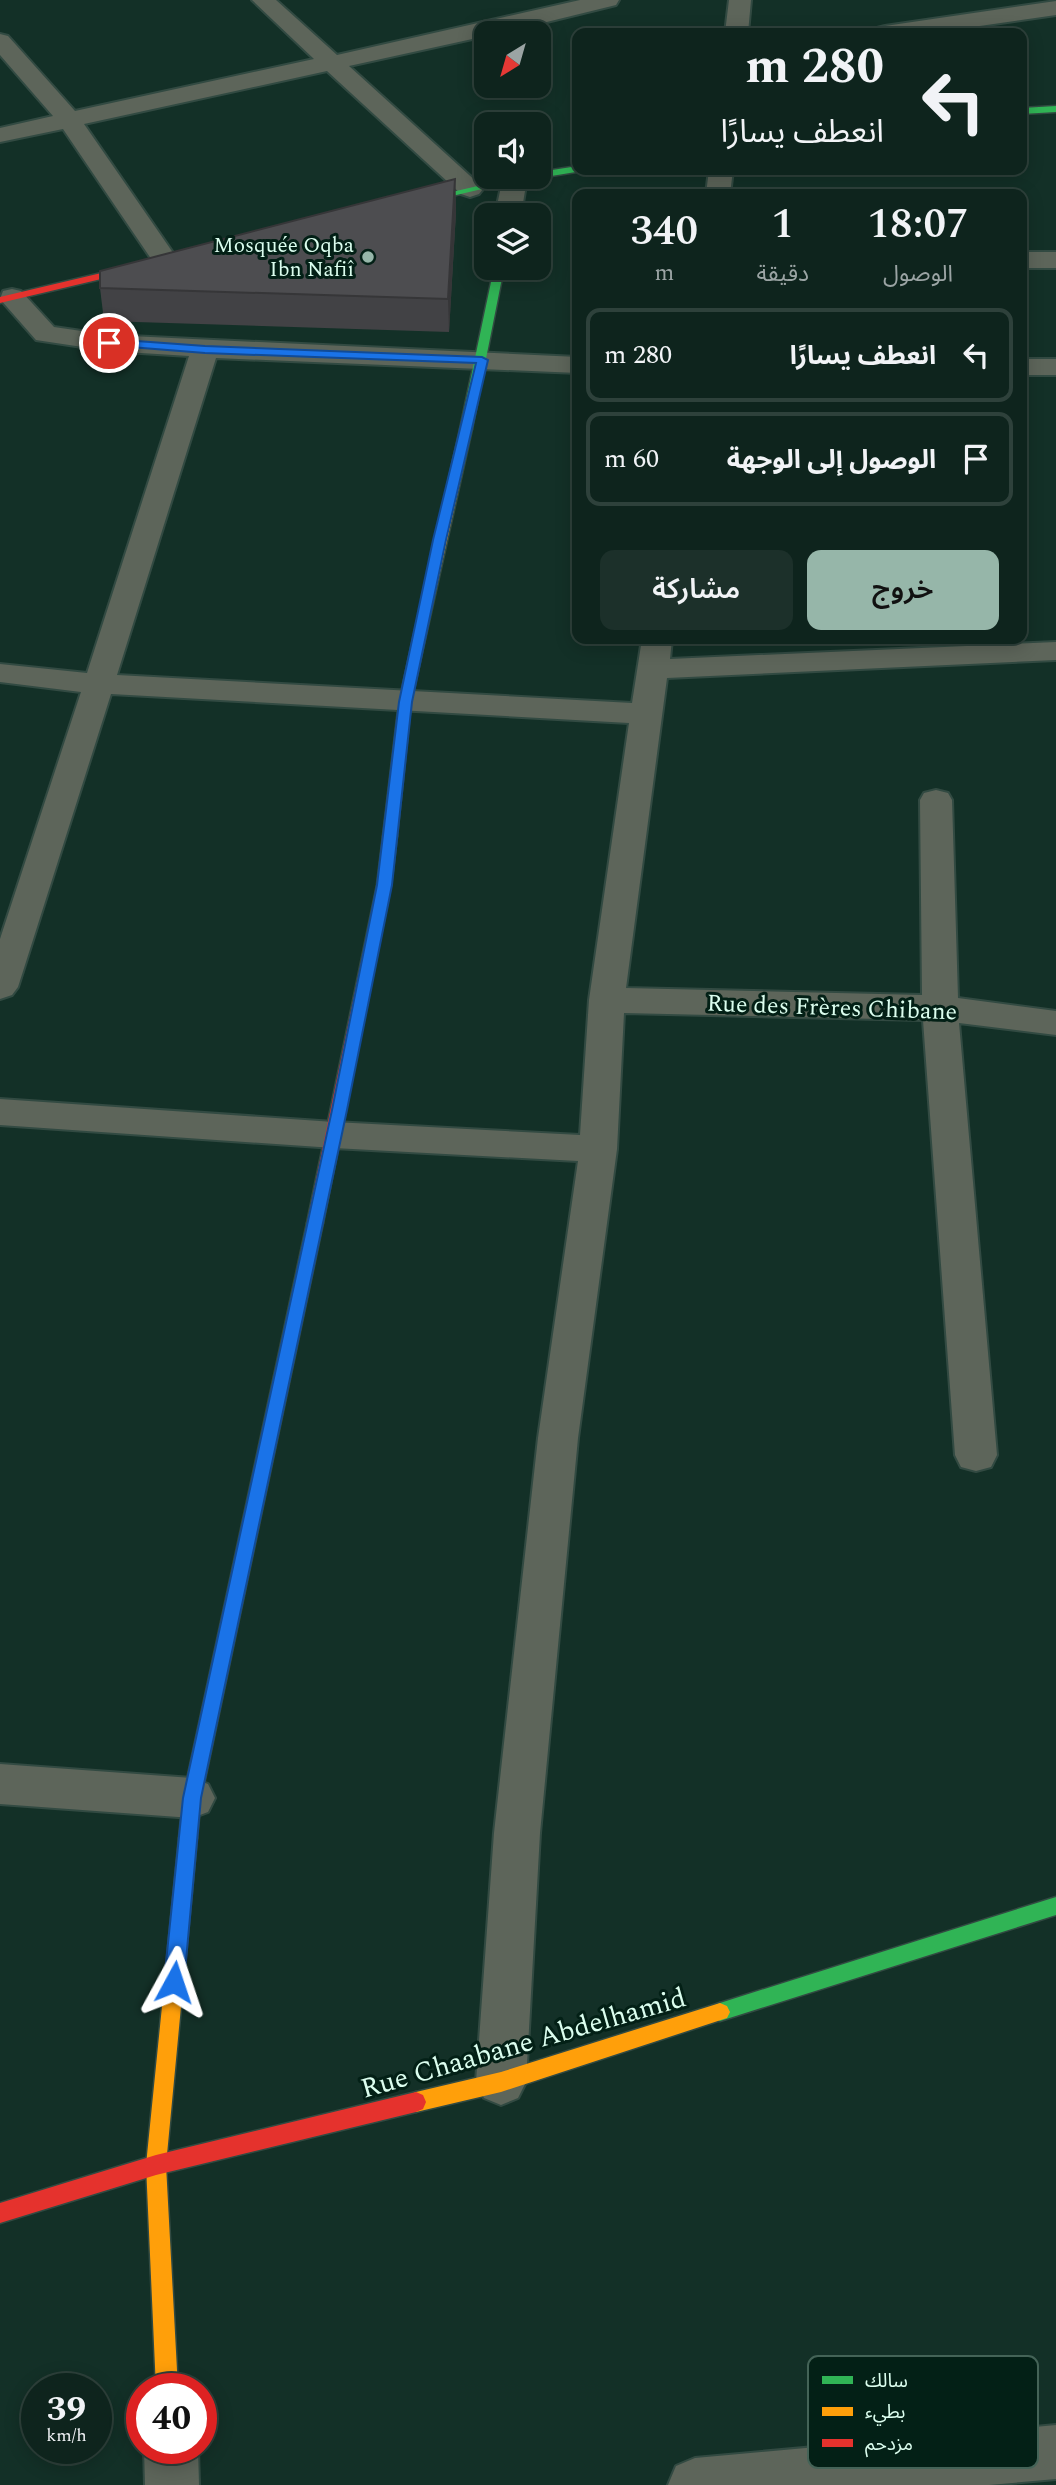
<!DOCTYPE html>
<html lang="ar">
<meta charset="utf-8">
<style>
body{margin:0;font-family:Spectral,"Noto Sans Arabic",serif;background:#1c302a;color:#f1f3f6;direction:rtl;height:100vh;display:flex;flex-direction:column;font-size:26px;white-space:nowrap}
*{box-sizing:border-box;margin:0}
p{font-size:23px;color:#9ba4a4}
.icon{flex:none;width:38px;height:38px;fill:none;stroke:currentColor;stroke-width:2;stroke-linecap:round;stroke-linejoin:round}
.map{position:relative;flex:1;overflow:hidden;direction:ltr}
.drawer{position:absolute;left:572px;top:189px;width:455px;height:455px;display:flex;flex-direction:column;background:#0e241d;border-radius:14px;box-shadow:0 4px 18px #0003,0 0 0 2px #2e413b;direction:rtl}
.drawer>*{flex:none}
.guide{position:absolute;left:572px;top:28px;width:455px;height:147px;border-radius:14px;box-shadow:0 4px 18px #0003,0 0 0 2px #2e413b;direction:rtl;background:#0e241d;color:#f1f3f6;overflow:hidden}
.needle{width:46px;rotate:217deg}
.controls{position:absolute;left:474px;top:21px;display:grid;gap:14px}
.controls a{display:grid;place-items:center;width:77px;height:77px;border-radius:14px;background:#0e241d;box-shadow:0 4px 18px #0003,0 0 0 2px #2e413b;font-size:35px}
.speed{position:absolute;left:21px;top:2373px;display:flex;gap:14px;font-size:35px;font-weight:700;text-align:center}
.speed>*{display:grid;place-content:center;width:91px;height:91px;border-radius:50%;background:#0e241d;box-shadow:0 4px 18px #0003,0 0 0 2px #2e413b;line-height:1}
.speed small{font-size:18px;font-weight:400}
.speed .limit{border:10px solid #d22;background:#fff;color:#111}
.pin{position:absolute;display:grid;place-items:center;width:60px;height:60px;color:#fff;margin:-30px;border:4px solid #fff;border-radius:50%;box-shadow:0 2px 7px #0007}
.me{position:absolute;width:77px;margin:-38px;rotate:5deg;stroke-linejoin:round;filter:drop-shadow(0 0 5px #0008)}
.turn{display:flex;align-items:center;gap:24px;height:147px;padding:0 28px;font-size:32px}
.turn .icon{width:91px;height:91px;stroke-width:2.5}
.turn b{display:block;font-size:49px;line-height:60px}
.eta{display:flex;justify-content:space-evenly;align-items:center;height:119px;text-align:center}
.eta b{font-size:42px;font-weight:600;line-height:49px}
.button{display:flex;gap:14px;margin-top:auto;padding:14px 28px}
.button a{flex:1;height:80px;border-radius:14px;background:#96b6a9;color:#111;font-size:28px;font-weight:600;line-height:80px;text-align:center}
.button a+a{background:#1c302a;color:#f1f3f6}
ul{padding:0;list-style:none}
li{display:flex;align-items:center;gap:21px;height:94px;margin:0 14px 10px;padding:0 14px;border:4px solid #2e413b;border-radius:14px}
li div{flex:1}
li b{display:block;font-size:26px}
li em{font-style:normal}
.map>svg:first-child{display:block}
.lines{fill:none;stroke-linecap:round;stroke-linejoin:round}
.street-casing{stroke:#324a42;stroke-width:4}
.fast-casing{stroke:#324a42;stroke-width:3}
.slow-casing{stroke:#324a42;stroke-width:3}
.jam-casing{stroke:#324a42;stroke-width:3}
.street{fill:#5d655a;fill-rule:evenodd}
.fast{fill:#30b455;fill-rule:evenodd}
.slow{fill:#ff9f0a;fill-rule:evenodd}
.jam{fill:#e5322d;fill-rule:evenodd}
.wall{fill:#424245}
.shaded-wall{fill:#363638}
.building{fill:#4d4d50;stroke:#363638;stroke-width:2}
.route{fill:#1a73e8;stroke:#114b97;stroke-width:2}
.poi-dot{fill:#96b6a9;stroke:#032016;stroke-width:2.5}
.labels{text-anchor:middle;stroke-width:6;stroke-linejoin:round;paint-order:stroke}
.far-poi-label{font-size:21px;fill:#dcfeef;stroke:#032016;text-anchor:end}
.street-label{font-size:24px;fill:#dcfeef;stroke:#032016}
.near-street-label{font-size:28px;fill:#dcfeef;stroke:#032016}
.key{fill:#032016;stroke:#446357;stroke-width:2}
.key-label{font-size:19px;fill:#dcfeef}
</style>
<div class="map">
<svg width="1056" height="2485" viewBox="0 0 1056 2485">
<rect width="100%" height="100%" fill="#133027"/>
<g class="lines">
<defs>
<path id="street" d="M 252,0 L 276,0 L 337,55 L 580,0 L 619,0 L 616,5 L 510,31 L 486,33 L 486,36 L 349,66 L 479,184 L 483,189 L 479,194 L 470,197 L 461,194 L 327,71 L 84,124 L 178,260 L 174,266 L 165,268 L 156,266 L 63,129 L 0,142 L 0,128 L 53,116 L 0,55 L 0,34 L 8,36 L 75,111 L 314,59 Z
M 729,0 L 751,0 L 748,33 L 725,33 Z
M 1056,1 L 1056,15 L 931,33 L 873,33 L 877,28 L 885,26 Z
M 709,170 L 733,170 L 730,194 L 706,194 Z
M 503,177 L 527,179 L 521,215 L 495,215 Z
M 1022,252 L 1056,252 L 1056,268 L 1022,268 Z
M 12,289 L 21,291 L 54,327 L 109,335 L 578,357 L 578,373 L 216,358 L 117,675 L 632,703 L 642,639 L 672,639 L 670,659 L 1056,642 L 1056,660 L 667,678 L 626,988 L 922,995 L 920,800 L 924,793 L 936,790 L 948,793 L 952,800 L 958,998 L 1056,1011 L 1056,1035 L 959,1023 L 997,1455 L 991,1467 L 976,1471 L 961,1467 L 955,1455 L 923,1020 L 624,1013 L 617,1149 L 578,1438 L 540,1833 L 526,2082 L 518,2098 L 501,2105 L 484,2098 L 476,2082 L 494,1833 L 538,1438 L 578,1161 L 334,1148 L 0,1125 L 0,1099 L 334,1122 L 580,1135 L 589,1000 L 629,723 L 111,694 L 18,987 L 12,995 L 0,999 L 0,939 L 81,692 L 0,682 L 0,664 L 87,673 L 189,356 L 109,351 L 36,340 L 0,299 L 3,291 Z
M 1022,359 L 1056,359 L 1056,375 L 1022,375 Z
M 0,1764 L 192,1778 L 208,1784 L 215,1798 L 208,1812 L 192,1818 L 0,1804 Z
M 1056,2425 L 1056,2479 L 989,2485 L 668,2485 L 676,2466 L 695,2458 Z
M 144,2448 L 198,2448 L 199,2485 L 145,2485 Z"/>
<path id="fast" d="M 1056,106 L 1056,112 L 1022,114 L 1022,108 Z
M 578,166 L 578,170 L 582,171 L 539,178 L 535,177 L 539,177 L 539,172 Z
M 516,177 L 534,177 L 405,207 L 400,204 Z
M 494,268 L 504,268 L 472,429 L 466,432 L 460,429 Z
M 315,1217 L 323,1223 L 201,1798 L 197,1838 L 195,1844 L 188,1846 L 181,1844 L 179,1838 L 183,1798 L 307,1223 Z
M 1056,1897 L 1056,1915 L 720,2021 L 713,2018 L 710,2012 L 713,2006 L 720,2003 Z"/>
<path id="slow" d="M 466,426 L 472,429 L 411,702 L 397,836 L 390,840 L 383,836 L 399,702 L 460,429 Z
M 188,1830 L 195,1832 L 197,1838 L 166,2165 L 178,2389 L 156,2389 L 146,2165 L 179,1838 L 181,1832 Z
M 720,2003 L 727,2006 L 730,2012 L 727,2018 L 501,2092 L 416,2112 L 409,2109 L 406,2102 L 409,2095 L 416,2092 L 501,2072 Z"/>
<path id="jam" d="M 152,261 L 157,264 L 156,266 L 0,303 L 0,297 Z
M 390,832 L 397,836 L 391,885 L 323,1223 L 315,1229 L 307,1223 L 377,885 L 383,836 Z
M 416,2092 L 423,2095 L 426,2102 L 423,2109 L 416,2112 L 156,2175 L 0,2223 L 0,2203 L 156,2155 Z"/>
</defs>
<use href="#street" class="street-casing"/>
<use href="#fast" class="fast-casing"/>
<use href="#slow" class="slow-casing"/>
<use href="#jam" class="jam-casing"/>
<use href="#street" class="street"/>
<use href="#fast" class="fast"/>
<use href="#slow" class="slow"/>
<use href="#jam" class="jam"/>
</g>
<path class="wall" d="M 455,179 L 456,212 L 449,332 L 104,321 L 100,288 Z"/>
<path class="shaded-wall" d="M 455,179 L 456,212 L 449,332 L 448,299 Z"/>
<path class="building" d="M 455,179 L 448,299 L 100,288 L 100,271 Z"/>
<path class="route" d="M 109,339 L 205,346 L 482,357 L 488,360 L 446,540 L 412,702 L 392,885 L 347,1110 L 201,1798 L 184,1982 L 181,1988 L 174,1991 L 167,1988 L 164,1982 L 183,1798 L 332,1110 L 377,885 L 399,702 L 433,540 L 476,363 L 205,353 L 105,345 L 104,343 Z"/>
<circle class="poi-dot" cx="368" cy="257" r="7"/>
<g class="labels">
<g class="far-poi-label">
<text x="354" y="252">Mosquée Oqba<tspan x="354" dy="24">Ibn Nafiî</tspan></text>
</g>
<g class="street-label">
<text transform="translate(832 1007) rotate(2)" y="8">Rue des Frères Chibane</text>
</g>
<g class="near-street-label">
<text transform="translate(523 2042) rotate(-16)" y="10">Rue Chaabane Abdelhamid</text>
</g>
</g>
<rect x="808" y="2356" width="230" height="112" rx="10" class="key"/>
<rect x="822" y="2376" width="31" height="8" fill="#30b455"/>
<rect x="822" y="2407" width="31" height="9" fill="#ff9f0a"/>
<rect x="822" y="2439" width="31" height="8" fill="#e5322d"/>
<g class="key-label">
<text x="865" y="2387">سالك</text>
<text x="865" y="2418">بطيء</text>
<text x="865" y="2450">مزدحم</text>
</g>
</svg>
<div class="controls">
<a><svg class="needle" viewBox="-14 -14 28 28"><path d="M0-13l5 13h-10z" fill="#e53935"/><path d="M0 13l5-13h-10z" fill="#9ba4a4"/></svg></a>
<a><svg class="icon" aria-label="sound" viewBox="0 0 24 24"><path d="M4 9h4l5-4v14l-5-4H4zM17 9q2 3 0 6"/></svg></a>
<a><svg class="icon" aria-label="layers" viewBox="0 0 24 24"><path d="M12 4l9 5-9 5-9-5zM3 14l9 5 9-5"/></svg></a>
</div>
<div class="speed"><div>39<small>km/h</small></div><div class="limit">40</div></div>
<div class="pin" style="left:109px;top:343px;background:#d93025"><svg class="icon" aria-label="arrive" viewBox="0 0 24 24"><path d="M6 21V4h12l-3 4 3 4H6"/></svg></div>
<svg class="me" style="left:174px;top:1982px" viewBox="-20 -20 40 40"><path d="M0-17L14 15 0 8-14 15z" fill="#1a73e8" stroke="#fff" stroke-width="4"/></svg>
<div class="guide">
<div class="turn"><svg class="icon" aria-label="left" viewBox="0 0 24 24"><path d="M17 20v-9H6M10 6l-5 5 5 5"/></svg><div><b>280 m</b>انعطف يسارًا</div></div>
</div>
<section class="drawer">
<div class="eta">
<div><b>18:07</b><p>الوصول</p></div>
<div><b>1</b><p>دقيقة</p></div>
<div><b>340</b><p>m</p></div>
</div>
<ul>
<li><svg class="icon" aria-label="left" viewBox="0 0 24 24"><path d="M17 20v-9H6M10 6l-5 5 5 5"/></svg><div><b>انعطف يسارًا</b></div><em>280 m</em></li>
<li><svg class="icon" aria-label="arrive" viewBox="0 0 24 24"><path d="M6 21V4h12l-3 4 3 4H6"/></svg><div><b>الوصول إلى الوجهة</b></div><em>60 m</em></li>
</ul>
<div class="button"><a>خروج</a><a>مشاركة</a></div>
</section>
</div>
